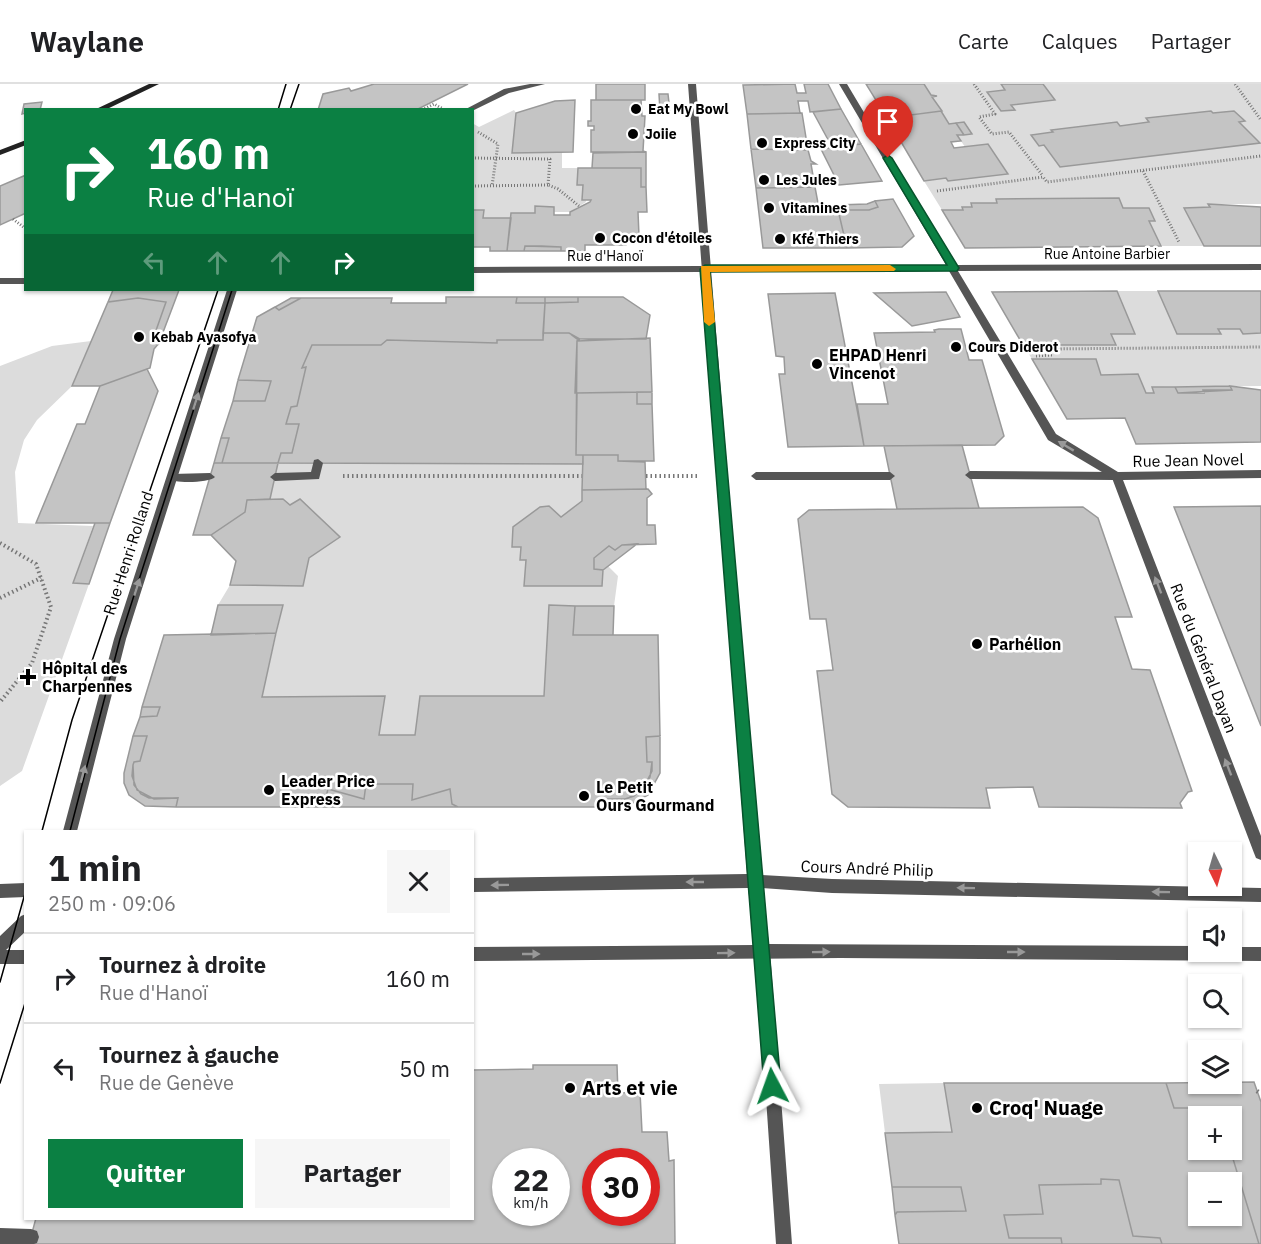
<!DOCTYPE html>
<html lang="fr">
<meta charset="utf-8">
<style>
body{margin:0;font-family:"IBM Plex Sans",sans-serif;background:#f6f6f6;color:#202124;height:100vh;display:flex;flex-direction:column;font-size:22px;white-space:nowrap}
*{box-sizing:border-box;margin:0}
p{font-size:20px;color:#757577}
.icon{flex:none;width:33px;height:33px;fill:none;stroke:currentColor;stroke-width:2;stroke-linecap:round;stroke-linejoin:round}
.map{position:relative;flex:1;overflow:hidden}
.sheet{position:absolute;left:24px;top:746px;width:450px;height:390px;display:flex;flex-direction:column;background:#fff;border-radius:0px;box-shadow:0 2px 4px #0004}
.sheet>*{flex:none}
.guide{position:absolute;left:24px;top:24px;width:450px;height:183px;border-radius:0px;box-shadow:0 2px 4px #0004;background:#0b8043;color:#fff;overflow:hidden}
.needle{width:39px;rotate:175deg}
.controls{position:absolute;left:1188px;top:758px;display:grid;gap:12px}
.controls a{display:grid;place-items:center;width:54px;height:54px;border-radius:0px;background:#fff;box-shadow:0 2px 4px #0004;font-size:30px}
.speed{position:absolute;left:492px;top:1064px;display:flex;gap:12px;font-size:30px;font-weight:700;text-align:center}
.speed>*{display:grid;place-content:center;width:78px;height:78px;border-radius:50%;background:#fff;box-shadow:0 2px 4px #0004;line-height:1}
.speed small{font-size:15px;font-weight:400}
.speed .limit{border:9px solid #d22;background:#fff;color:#111}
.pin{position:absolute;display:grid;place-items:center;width:51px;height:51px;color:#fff;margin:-62px -26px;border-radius:50% 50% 50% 0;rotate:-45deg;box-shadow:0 0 6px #0007}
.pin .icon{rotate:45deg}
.me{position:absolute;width:66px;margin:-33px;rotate:356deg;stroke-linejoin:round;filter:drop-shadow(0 0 4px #0008)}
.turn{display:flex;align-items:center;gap:21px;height:126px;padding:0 24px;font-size:27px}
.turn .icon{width:78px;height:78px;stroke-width:2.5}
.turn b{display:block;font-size:42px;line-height:51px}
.lanes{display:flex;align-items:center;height:57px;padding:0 24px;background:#0003;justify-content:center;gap:30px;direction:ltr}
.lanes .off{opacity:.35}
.round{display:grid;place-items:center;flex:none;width:63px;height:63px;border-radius:0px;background:#f6f6f6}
.summary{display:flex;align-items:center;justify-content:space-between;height:102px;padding:0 24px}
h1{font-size:36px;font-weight:700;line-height:45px}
.primary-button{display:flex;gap:12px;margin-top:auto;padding:12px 24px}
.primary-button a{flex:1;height:69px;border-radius:0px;background:#0b8043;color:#fff;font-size:24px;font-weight:700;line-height:69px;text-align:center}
.primary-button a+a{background:#f6f6f6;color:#202124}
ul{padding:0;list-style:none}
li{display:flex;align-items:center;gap:18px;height:90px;padding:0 24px;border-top:2px solid #e0e0e0}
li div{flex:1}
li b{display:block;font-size:22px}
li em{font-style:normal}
header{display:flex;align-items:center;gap:36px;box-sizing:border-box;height:84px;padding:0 30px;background:#fff;border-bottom:2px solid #e0e0e0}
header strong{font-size:28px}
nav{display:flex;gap:33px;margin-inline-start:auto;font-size:21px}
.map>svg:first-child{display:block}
.green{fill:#dcdcdc}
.building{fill:#c4c4c4;stroke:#999;stroke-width:1.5;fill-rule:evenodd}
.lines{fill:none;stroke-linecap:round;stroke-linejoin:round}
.path-far2{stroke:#777;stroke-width:3;stroke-dasharray:1 2;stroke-linecap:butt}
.path-far1{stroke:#777;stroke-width:4;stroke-dasharray:1.5 3;stroke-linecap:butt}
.path{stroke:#777;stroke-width:4.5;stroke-dasharray:1.5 4;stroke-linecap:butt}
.service{fill:#555;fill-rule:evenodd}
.minor{fill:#555;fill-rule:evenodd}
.tertiary{fill:#555;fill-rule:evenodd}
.secondary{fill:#222;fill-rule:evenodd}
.tram{stroke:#000;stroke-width:1.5}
.oneway{fill:#999}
.route{fill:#0b8043;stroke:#07532c;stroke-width:1.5}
.slow{fill:#f59e0b}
.poi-dot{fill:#000;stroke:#fff;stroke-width:2}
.labels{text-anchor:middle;stroke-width:5;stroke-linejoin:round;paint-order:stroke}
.far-poi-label{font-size:14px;font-weight:bold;fill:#000;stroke:#fff;text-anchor:start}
.far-street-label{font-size:14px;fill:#000;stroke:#fff}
.poi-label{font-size:16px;font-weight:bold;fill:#000;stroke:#fff;text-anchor:start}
.street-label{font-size:16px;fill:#000;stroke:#fff}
.near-poi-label{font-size:20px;font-weight:bold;fill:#000;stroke:#fff;text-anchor:start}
</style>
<header>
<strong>Waylane</strong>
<nav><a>Carte</a><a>Calques</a><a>Partager</a></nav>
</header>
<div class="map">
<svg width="1261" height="1160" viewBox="0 0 1261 1160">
<rect width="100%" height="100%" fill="#fff"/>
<path class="green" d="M 924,0 L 1261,0 L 1261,120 L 1209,120 L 1210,123 L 1184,124 L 1204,162 L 1161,162 L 1149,137 L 1123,124 L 1118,114 L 996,115 L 997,119 L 972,119 L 972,123 L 963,123 L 963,126 L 942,126 L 924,97 L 946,94 L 948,97 L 1008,89 L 988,60 L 965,63 L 957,51 L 971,50 L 949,40 L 932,13 L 936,12 L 931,11 Z
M 514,26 L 516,29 L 512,68 L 562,68 L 562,84 L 578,84 L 577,101 L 583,101 L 586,118 L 570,128 L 554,128 L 554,123 L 536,122 L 535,129 L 511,129 L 511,134 L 483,134 L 484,126 L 473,126 L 472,39 L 479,43 Z
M 1117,207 L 1158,207 L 1178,250 L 1220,250 L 1218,245 L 1240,245 L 1243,250 L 1261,249 L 1261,302 L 1152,303 L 1154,309 L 1146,309 L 1138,290 L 1101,291 L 1095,275 L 1032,275 L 1023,261 L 1115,261 L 1111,250 L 1135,250 Z
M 91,257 L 72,302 L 37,336 L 24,356 L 15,388 L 18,439 L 93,442 L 73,499 L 89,500 L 22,687 L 0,702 L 0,282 L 52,262 Z
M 278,379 L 583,380 L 582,417 L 561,433 L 549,422 L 540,423 L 513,443 L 512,462 L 521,463 L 520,476 L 526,476 L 524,502 L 602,502 L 603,486 L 608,482 L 618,492 L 614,522 L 549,522 L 544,612 L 420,612 L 415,651 L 379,651 L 385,612 L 262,613 L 283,521 L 218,521 L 230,501 L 303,502 L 309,474 L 340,453 L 300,415 L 290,421 L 283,415 L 270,415 Z
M 944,999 L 952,1048 L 885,1049 L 879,1000 Z"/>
<path class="building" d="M 374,0 L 468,0 L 416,26 L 318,26 L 323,10 L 349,4 L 351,7 Z
M 596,0 L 645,0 L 645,16 L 596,16 Z
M 795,0 L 797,9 L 806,9 L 804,0 L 828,0 L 841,25 L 810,28 L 808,17 L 798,17 L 800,29 L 747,30 L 743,1 Z
M 866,0 L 924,0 L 931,11 L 937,12 L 932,13 L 942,27 L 887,34 Z
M 1001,0 L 1043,0 L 1055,16 L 1011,21 L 1015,26 L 1001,27 L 987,8 L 1005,6 Z
M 659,10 L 668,10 L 670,28 L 660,28 Z
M 575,16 L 573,68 L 512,69 L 516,29 L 555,17 Z
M 591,16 L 641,16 L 642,32 L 645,32 L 643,67 L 646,68 L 591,68 L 591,46 L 594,46 L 594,42 L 588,42 L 588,37 L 591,37 Z
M 42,18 L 40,26 L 26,26 L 26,29 L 22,30 L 24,20 Z
M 841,25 L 861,60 L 832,63 L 813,28 Z
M 941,27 L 949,40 L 956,39 L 964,51 L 957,51 L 961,57 L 951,58 L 954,64 L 988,60 L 1008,90 L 948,97 L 946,94 L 924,97 L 887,34 Z
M 1211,27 L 1213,29 L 1234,27 L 1245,37 L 1239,38 L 1260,59 L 1060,83 L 1044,61 L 1039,62 L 1031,51 L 1053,48 L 1051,46 L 1117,38 L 1120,42 L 1149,38 L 1146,34 Z
M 802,29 L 808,66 L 751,65 L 747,30 Z
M 964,38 L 972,50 L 964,51 L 956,39 Z
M 861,60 L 882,97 L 839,101 L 821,65 Z
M 751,65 L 808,66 L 811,77 L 816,80 L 811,80 L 815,103 L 756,104 Z
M 646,68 L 646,103 L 641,103 L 641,84 L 592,84 L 593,69 Z
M 578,84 L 641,84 L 641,103 L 646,103 L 647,128 L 638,128 L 639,152 L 626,153 L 626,161 L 585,161 L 585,167 L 561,167 L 561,163 L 541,162 L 525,162 L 524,167 L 507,167 L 511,129 L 535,129 L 535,122 L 554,123 L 554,131 L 570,131 L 570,128 L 590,118 L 591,116 L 582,116 L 583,101 L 577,101 Z
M 26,91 L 26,129 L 0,141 L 0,102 Z
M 815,103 L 820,130 L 839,130 L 847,164 L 763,164 L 756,104 Z
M 1119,114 L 1123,124 L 1149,124 L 1155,137 L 1149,137 L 1161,162 L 965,164 L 942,126 L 963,126 L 962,123 L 972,123 L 971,119 L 997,119 L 996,115 Z
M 893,115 L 914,152 L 902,163 L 847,164 L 838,126 L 869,126 L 878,123 L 875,117 Z
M 875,117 L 878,123 L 869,126 L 838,126 L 837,121 L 867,120 Z
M 1208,120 L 1261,123 L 1261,162 L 1204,162 L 1184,124 L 1210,123 Z
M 472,126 L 484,126 L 483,134 L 511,134 L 507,167 L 490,167 L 490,163 L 472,163 Z
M 525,162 L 561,163 L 561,167 L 524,167 Z
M 113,206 L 179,206 L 159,259 L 158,255 L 153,255 L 166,218 L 138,214 L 108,218 Z
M 1117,207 L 1135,250 L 1111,250 L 1116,261 L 1023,261 L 992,208 Z
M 1158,207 L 1261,207 L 1261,249 L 1243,250 L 1240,245 L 1218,245 L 1221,250 L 1177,250 Z
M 946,208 L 960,233 L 912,242 L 874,209 Z
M 835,209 L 864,362 L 788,363 L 779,290 L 785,290 L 784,273 L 776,272 L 768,210 Z
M 446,213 L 517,213 L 516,219 L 545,219 L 543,256 L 497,256 L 497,259 L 387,256 L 381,261 L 312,261 L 302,284 L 306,283 L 297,322 L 291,323 L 286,340 L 299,340 L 292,369 L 281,369 L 278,379 L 222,379 L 229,354 L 221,354 L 233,317 L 265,317 L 271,297 L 238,296 L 257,233 L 275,223 L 279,226 L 301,214 L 392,214 L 391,219 L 446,219 Z
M 517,213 L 545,213 L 545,219 L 516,219 Z
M 545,213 L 578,213 L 578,218 L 545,219 Z
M 578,213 L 623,213 L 650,231 L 646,255 L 577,255 L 569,249 L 543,249 L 545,219 L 578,218 Z
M 138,214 L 166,218 L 153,255 L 158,255 L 159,259 L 154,265 L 150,284 L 100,302 L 72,302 L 108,218 Z
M 291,214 L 301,214 L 279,226 L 275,223 Z
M 939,245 L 961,245 L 969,276 L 982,276 L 1004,352 L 995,361 L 864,362 L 857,320 L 888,320 L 874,249 L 935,248 L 934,246 Z
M 543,249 L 569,249 L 580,255 L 577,257 L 576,371 L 583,371 L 583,380 L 278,379 L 281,369 L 292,369 L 299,340 L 286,340 L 291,323 L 297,322 L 306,283 L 302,284 L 312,261 L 381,261 L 387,256 L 497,259 L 497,256 L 543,256 Z
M 650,254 L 652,308 L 575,309 L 577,257 Z
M 1032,275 L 1096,275 L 1101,291 L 1138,290 L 1146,309 L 1154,309 L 1152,303 L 1175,303 L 1178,309 L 1232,306 L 1230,302 L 1261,306 L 1261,358 L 1136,360 L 1125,334 L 1067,335 Z
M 147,285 L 158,307 L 110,439 L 36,439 L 77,340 L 85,340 L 100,302 Z
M 238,296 L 271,297 L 265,317 L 233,317 Z
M 1230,302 L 1232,306 L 1203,306 L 1204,309 L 1178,309 L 1175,303 Z
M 637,308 L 652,308 L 652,320 L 637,320 Z
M 637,308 L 637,320 L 652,320 L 654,377 L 618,377 L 618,371 L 576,371 L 577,309 Z
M 221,354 L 229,354 L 222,379 L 214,379 Z
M 962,361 L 979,424 L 897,425 L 884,362 Z
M 583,371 L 618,371 L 618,377 L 645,378 L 646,405 L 582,406 Z
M 214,379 L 278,379 L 270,415 L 247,416 L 245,428 L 211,451 L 193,451 Z
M 648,405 L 652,410 L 647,414 L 647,441 L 655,441 L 656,460 L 622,461 L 615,466 L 609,462 L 594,474 L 594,485 L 603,486 L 602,502 L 524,502 L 526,476 L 520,476 L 521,463 L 512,463 L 513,443 L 540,423 L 549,422 L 561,433 L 582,417 L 582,406 Z
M 283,415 L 290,421 L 300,415 L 340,453 L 309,474 L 303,502 L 230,501 L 236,477 L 211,451 L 245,428 L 247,416 Z
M 1261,422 L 1261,642 L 1174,423 Z
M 1083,423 L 1098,434 L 1132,533 L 1115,533 L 1132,585 L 1150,586 L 1192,707 L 1188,708 L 1180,719 L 1182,724 L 1039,723 L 1033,703 L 986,704 L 990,724 L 848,723 L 832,710 L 817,587 L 833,586 L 826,535 L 810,535 L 798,435 L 809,426 Z
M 95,439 L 110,439 L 89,500 L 73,499 Z
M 637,460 L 603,486 L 594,485 L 594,474 L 609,462 L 615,466 L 622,461 Z
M 218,521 L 283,521 L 276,549 L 211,551 Z
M 549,521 L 575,522 L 573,551 L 658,551 L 660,652 L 646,653 L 647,678 L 652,678 L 652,687 L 644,703 L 634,712 L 625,715 L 598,715 L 598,723 L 458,723 L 452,720 L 450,705 L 412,716 L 413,700 L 366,700 L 364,715 L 328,705 L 325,717 L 317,723 L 176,723 L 178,714 L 149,714 L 141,710 L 134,701 L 133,681 L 134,678 L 140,677 L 147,652 L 133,652 L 140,633 L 157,632 L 160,623 L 142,623 L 164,551 L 276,549 L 262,613 L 385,612 L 379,651 L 415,651 L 420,612 L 544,612 Z
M 575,522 L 614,522 L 613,551 L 573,551 Z
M 142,623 L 160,623 L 157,632 L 140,633 Z
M 133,652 L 147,652 L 140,677 L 134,678 L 133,681 L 132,692 L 137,706 L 154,715 L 178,714 L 176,723 L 145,722 L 129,711 L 124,699 L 124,689 Z
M 660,652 L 660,689 L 648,711 L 626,723 L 598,723 L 598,715 L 627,715 L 644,703 L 650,693 L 652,678 L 647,678 L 646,653 Z
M 366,700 L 413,700 L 412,716 L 450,705 L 452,720 L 458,723 L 317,723 L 325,717 L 328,705 L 364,715 Z
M 533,981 L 617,981 L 618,1009 L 640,1008 L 642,1048 L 667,1048 L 669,1077 L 674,1076 L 675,1160 L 29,1160 L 36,1134 L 472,1134 L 472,986 L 533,985 ZM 506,1077 L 556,1077 L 556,1128 L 506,1128 ZM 596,1077 L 646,1077 L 646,1128 L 596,1128 Z
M 1254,998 L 1261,1018 L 1261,1160 L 1259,1160 L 1230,1065 L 1232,1032 L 1220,1032 L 1218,1024 L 1174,1024 L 1166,999 Z
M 944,999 L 1166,999 L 1174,1024 L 1218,1024 L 1220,1032 L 1198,1032 L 1198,1065 L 1230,1065 L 1259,1160 L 1162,1160 L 1160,1154 L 1133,1152 L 1119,1096 L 1101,1095 L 1101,1100 L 1039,1101 L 1043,1130 L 1004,1131 L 1009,1154 L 1061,1154 L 1062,1160 L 899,1160 L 895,1131 L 897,1128 L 966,1127 L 961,1103 L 892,1103 L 885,1049 L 952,1048 ZM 1198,1098 L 1232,1098 L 1232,1131 L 1198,1131 Z
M 1101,1095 L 1119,1096 L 1133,1152 L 1160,1154 L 1162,1160 L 1062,1160 L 1061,1154 L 1009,1154 L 1004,1131 L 1043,1130 L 1039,1101 L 1101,1100 Z
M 892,1103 L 961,1103 L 966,1127 L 897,1128 L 895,1131 Z"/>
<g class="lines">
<path class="path-far2" d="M 974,0 L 995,30 L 979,33 L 992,50 L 1009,48 L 1043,92
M 1235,0 L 1261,36
M 422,26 L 434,20 L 443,25
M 478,48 L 498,60 L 492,102
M 472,74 L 550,75 L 548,101 L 558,105 L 579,122
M 1143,87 L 1179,158
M 472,102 L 548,101
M 937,107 L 1043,93 L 1047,98 L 1261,72
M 13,135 L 26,145
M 1036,272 L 1052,271 L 1050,265 L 1261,263"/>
<path class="path-far1" d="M 343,392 L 582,392
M 646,392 L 697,392
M 0,459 L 36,480 L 51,523 L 32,579 L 0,618
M 0,514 L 41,494"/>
<path class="path" d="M 1257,1007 L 1261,1010"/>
<path class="service" d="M 530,0 L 545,0 L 509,9 L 472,27 L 464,26 L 504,5 Z
M 318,375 L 323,379 L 319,395 L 275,397 L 270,393 L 275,389 L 311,388 L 314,376 Z
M 970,387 L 1116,388 L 1121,392 L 1116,396 L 970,395 L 965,391 Z
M 756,388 L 890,388 L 895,392 L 890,396 L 756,396 L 751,392 Z
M 210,389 L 215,393 C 209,399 173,400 167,394 L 172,390 Z
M 0,1144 L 31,1145 L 37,1147 L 39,1153 L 37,1159 L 34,1160 L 0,1160 Z"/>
<path class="minor" d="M 839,0 L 847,0 L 955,181 L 1261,180 L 1261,186 L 958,187 L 1056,350 L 1118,388 L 1261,386 L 1261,394 L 1123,396 L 1261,752 L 1261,776 L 1256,774 L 1254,769 L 1112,394 L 1048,356 L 949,187 L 472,189 L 472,183 L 946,181 Z
M 0,194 L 26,194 L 26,200 L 0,200 Z
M 227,206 L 237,206 L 126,555 L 77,747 L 63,747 L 114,555 Z
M 26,830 L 26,847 L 5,867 L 0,869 L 0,852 L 21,832 Z
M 763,861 L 768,863 L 770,868 L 792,1160 L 776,1160 L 756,868 L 758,863 Z"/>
<path class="tertiary" d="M 688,0 L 696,0 L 760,791 L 832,795 L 1261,804 L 1261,818 L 832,809 L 762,804 L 769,860 L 1198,862 L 1198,867 L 1232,867 L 1232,863 L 1261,863 L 1261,877 L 840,874 L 472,877 L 472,863 L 755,861 L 748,804 L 472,808 L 472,794 L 747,790 Z
M 26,799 L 26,813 L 0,814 L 0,800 Z
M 0,866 L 26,866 L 26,880 L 0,880 Z"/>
<path class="secondary" d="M 149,0 L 159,0 L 105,26 L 94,26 Z
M 26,56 L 26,61 L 0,71 L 0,66 Z"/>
<path class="tram" d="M 278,26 L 286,0
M 290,26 L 299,0
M 42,747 L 72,636 L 218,206
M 70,747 L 120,555 L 232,206
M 0,898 L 26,806
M 0,999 L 26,916"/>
</g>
<defs><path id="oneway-solid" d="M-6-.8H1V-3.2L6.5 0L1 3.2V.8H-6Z" transform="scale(1.5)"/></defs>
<g class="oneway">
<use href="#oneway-solid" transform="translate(196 317) rotate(-72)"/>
<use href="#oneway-solid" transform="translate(1066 362) rotate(-149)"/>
<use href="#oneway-solid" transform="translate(1158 501) rotate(-111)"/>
<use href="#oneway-solid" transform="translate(137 503) rotate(-72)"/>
<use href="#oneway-solid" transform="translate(1228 683) rotate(-111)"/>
<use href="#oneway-solid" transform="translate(83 690) rotate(-75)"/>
<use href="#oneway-solid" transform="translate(695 798) rotate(180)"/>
<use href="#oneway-solid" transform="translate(500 801) rotate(179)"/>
<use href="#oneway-solid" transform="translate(966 804) rotate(-179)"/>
<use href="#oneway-solid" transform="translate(1161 808) rotate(-179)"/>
<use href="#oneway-solid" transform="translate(821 868) rotate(-1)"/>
<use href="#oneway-solid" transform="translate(1016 868)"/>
<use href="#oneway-solid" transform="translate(726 869) rotate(-1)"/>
<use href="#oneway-solid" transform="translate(531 870)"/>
</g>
<path class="route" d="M 888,71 L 892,74 L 959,184 L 957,187 L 710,188 L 781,1002 L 779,1008 L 772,1011 L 766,1008 L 764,1002 L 700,185 L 705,181 L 947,181 L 883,74 Z"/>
<path class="slow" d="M 890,181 L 896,185 L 894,187 L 710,188 L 715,238 L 709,242 L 704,238 L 701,182 Z"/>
<g class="poi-dot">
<circle cx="636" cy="25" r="6"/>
<circle cx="633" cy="50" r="6"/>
<circle cx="762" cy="59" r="6"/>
<circle cx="764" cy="96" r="6"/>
<circle cx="769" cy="124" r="6"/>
<circle cx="600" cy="154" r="6"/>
<circle cx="780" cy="155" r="6"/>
<circle cx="139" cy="253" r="6"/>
<circle cx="956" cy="263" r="6"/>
<circle cx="817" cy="280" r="6"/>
<circle cx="977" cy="560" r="6"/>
<path d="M25 584h6v6h6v6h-6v6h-6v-6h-6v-6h6z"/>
<circle cx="269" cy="706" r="6"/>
<circle cx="584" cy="712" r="6"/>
<circle cx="570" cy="1004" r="6"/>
<circle cx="977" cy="1024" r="6"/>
</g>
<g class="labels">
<g class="far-poi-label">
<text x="648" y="30">Eat My Bowl</text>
<text x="645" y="55">Joiie</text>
<text x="774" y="64">Express City</text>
<text x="776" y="101">Les Jules</text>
<text x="781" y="129">Vitamines</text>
<text x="612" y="159">Cocon d'étoiles</text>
<text x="792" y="160">Kfé Thiers</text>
<text x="151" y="258">Kebab Ayasofya</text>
<text x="968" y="268">Cours Diderot</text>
</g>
<g class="far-street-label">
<text x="1107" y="175">Rue Antoine Barbier</text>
<text x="605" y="177">Rue d'Hanoï</text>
</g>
<g class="poi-label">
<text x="829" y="277">EHPAD Henri<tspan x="829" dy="18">Vincenot</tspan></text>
<text x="989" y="566">Parhélion</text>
<text x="42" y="590">Hôpital des<tspan x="42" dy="18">Charpennes</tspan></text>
<text x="281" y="703">Leader Price<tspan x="281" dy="18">Express</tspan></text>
<text x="596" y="709">Le Petit<tspan x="596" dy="18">Ours Gourmand</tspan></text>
</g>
<g class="street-label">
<text transform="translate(1188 376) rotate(-1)" y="6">Rue Jean Novel</text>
<text transform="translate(128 469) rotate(-72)" y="6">Rue Henri Rolland</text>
<text transform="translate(1204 574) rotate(69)" y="6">Rue du Général Dayan</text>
<text transform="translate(867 784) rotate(2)" y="6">Cours André Philip</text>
</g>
<g class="near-poi-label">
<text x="582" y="1011">Arts et vie</text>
<text x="989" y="1031">Croq' Nuage</text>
</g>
</g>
</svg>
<div class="controls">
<a><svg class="needle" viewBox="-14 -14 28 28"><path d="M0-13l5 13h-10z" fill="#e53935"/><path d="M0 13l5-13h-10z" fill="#757577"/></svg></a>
<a><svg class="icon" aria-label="sound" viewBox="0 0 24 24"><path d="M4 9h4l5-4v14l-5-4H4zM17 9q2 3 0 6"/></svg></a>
<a><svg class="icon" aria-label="search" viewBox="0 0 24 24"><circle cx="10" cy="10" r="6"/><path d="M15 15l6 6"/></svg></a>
<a><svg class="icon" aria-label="layers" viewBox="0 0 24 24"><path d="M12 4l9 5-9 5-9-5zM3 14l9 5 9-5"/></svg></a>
<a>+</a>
<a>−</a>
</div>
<div class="speed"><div>22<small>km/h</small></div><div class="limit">30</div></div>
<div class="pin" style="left:888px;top:74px;background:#d93025"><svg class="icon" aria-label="arrive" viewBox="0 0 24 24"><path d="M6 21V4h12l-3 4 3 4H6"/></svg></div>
<svg class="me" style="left:772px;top:1002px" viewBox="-20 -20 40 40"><path d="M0-17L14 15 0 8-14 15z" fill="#0b8043" stroke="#fff" stroke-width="4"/></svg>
<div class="guide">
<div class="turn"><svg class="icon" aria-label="right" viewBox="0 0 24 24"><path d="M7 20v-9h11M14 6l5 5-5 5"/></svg><div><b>160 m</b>Rue d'Hanoï</div></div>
<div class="lanes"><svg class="icon off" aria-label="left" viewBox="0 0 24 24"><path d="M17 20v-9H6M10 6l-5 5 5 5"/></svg><svg class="icon off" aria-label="ahead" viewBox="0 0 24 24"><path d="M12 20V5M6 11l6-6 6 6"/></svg><svg class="icon off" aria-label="ahead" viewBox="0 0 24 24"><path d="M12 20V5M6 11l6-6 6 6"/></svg><svg class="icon" aria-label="right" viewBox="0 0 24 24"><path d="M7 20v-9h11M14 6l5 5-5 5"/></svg></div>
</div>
<section class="sheet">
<div class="summary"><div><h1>1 min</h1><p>250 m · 09:06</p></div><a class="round"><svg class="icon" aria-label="close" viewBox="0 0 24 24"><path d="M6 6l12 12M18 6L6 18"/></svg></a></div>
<ul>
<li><svg class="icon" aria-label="right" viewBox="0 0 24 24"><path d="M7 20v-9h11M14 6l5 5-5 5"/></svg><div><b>Tournez à droite</b><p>Rue d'Hanoï</p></div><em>160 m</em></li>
<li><svg class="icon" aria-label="left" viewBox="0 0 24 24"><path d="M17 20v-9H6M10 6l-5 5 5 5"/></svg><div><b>Tournez à gauche</b><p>Rue de Genève</p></div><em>50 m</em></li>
</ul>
<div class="primary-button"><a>Quitter</a><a>Partager</a></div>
</section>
</div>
